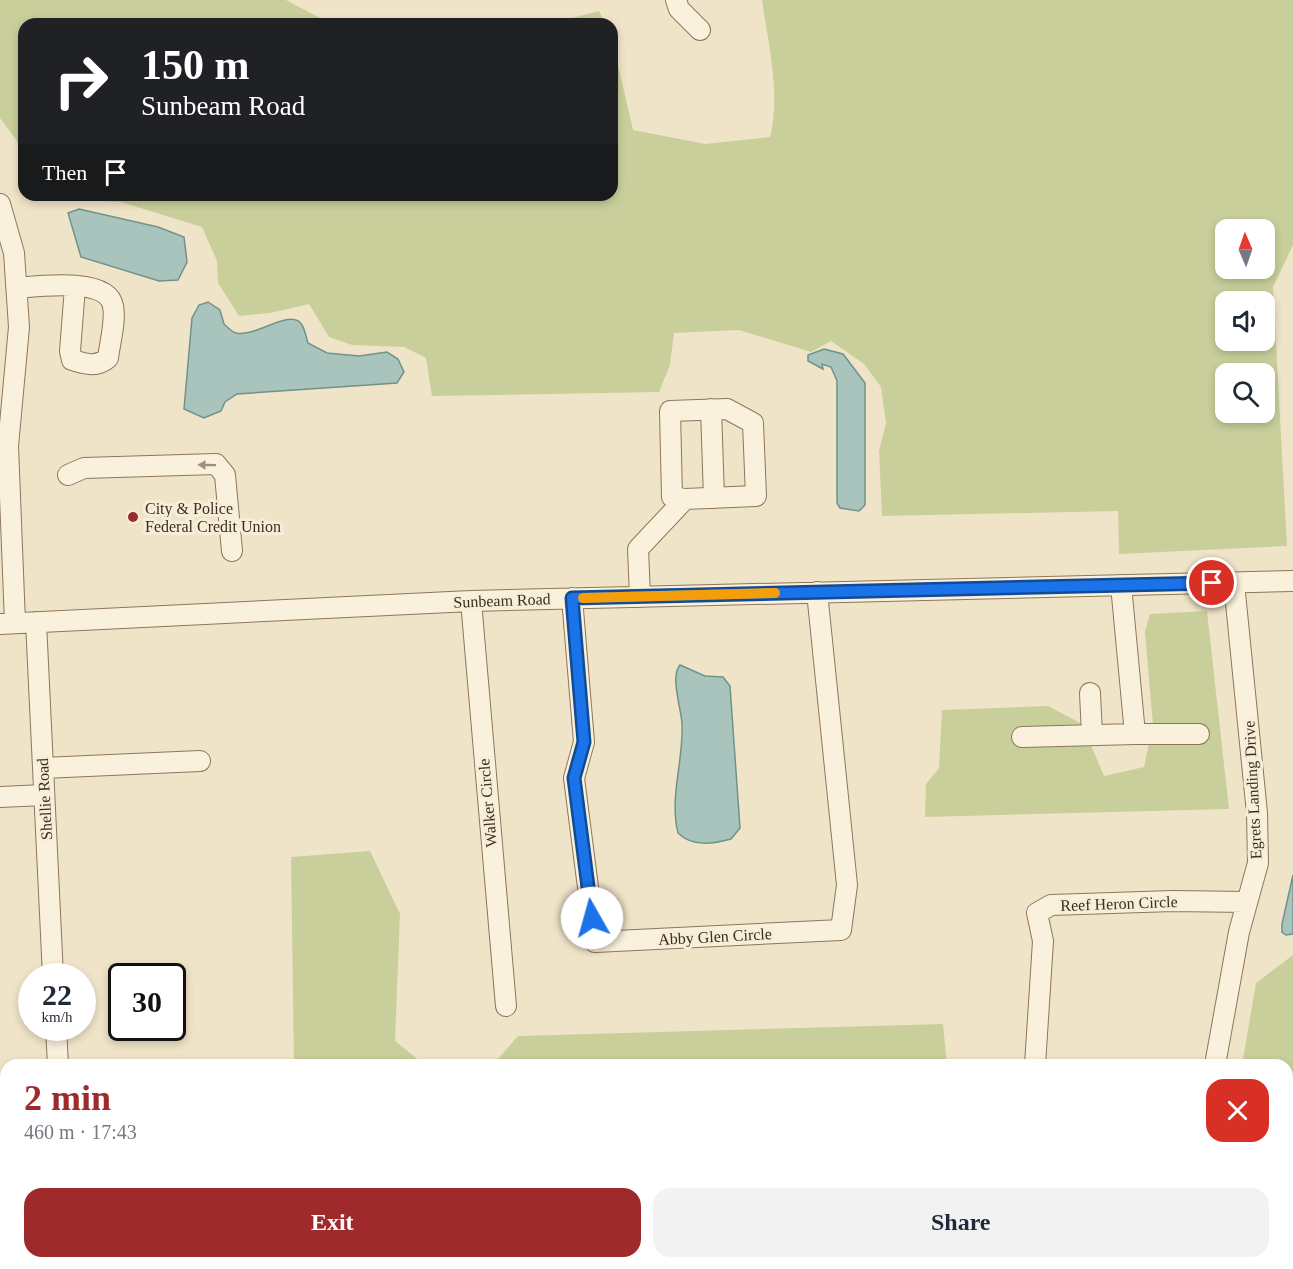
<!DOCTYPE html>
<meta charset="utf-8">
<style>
body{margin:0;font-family:"Times New Roman",serif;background:#f2f2f3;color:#1f2937;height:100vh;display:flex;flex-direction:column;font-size:22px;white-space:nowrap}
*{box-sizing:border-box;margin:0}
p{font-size:20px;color:#747a83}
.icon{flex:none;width:33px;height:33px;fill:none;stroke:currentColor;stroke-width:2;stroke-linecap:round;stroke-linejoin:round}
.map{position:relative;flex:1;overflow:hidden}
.side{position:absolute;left:0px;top:1059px;width:1293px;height:210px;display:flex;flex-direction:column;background:#fff;border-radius:18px 18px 0 0;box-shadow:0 3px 9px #0003}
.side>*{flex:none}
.hud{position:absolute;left:18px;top:18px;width:600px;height:183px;border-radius:18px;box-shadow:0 3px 9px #0003;background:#202124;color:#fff;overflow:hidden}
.needle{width:39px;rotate:358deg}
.fabs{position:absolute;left:1215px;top:219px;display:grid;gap:12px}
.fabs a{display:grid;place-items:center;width:60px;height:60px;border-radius:12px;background:#fff;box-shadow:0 3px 9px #0003;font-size:30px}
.speed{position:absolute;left:18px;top:963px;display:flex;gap:12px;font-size:30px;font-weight:700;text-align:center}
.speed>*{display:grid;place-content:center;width:78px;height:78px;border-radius:50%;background:#fff;box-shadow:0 3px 9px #0003;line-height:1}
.speed small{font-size:15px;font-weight:400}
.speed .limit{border:3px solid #111;border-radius:9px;background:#fff;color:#111}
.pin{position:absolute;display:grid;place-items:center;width:51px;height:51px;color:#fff;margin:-26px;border:3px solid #fff;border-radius:50%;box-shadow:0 2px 6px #0007}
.me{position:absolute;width:66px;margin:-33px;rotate:353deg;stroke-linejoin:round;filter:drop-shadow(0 0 4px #0008)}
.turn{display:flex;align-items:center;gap:21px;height:126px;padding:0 24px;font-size:27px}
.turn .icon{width:78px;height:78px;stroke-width:2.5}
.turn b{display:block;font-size:42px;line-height:51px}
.then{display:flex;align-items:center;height:57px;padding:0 24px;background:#0003;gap:12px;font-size:22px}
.round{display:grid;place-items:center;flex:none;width:63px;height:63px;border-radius:18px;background:#f2f2f3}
.summary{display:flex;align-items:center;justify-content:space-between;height:102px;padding:0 24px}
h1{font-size:36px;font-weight:800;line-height:45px;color:#9e2a2b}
.button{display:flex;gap:12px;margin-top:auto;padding:12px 24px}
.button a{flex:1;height:69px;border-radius:18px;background:#9e2a2b;color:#fff;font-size:24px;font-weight:800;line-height:69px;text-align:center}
.button a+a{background:#f2f2f3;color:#1f2937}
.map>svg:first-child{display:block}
.green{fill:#c9cf9b;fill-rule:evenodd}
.water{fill:#a9c4bc;stroke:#6f938a;stroke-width:1.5}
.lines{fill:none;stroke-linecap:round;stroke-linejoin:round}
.minor-casing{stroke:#8d765c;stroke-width:22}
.minor{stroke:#faf1dc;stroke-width:20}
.oneway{fill:#9c907e}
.route-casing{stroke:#114b97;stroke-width:15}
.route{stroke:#1a73e8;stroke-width:10}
.slow{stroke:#f59e0b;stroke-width:10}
.poi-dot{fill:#9e2a2b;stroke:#f7eed8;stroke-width:2}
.labels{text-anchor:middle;stroke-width:6;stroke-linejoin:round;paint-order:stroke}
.poi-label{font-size:16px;fill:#3d2e20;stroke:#f7eed8;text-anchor:start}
.street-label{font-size:16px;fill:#3d2e20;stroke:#f7eed8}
</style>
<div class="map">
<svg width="1293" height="1269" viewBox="0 0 1293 1269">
<rect width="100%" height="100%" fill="#f0e4c8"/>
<path class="green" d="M 0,0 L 286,0 L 318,17 L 346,24 L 24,24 L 24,162 L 17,141 L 0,118 Z
M 762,0 L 1293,0 L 1293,245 L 1273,287 L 1287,546 L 1119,554 L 1118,511 L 882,516 L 879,451 L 886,423 L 881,387 L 864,364 L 831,341 L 811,352 L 739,330 L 674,333 L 670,365 L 659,392 L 432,396 L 426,358 L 404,347 L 352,345 L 329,337 L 309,304 L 270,313 L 239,316 L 218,283 L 217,261 L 202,227 L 121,202 L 37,198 L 36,195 L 612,195 L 612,39 L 633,130 L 705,144 L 770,137 C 781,95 768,43 762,0 ZM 1226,230 L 1264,230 L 1264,268 L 1226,268 ZM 1226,302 L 1264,302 L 1264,340 L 1226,340 ZM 1226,374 L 1264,374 L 1264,412 L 1226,412 Z
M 599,11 L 605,24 L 549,24 Z
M 1207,611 L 1229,809 L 925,817 L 926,784 L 939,768 L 942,710 L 1048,706 L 1082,724 L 1104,776 L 1144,767 L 1153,725 L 1145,632 L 1150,614 Z
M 370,851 L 400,914 L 395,1041 L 425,1065 L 294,1065 L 291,857 Z
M 1293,955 L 1293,1200 L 1287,1207 L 1287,1065 L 1242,1065 L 1256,983 Z
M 943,1024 L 947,1065 L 493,1065 L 518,1036 Z
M 297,1263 L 1123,1263 L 1122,1269 L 297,1269 Z"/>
<path class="water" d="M 79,209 L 158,227 L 184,237 L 187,262 L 178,280 L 159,281 L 81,257 L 68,213 Z
M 208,302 L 220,310 L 224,324 C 227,327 232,332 236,333 C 255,338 292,307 302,325 C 305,330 306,337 308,343 L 327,353 L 359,356 L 387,352 L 398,359 L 404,372 L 397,383 L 237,394 L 225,402 L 221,411 L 204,418 L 184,409 L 192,318 L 199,305 Z
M 824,349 L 843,354 L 865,383 L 865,505 L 859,511 L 840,508 L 837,503 L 837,381 L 831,367 L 822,364 L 823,369 L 808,361 L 808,355 Z
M 680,665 L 705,676 L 723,677 L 730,686 L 740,828 L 731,839 C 713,844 692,847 678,833 C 669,797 684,760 682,723 C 681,708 670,676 680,665 Z
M 1293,875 L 1293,934 L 1286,935 L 1282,932 L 1282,924 Z"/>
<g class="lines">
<defs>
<path id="minor" d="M 676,0 L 679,9 L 700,30
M 0,204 L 14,253 L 19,327 L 8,446 L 15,623
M 17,288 C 39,286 108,277 113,306 C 116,321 110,342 108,358 C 96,368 86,364 72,360 L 70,351 L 75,287
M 711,409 L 714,498
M 68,475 L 84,468 L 216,464 L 225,475 L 232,551
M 640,597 L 638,549 L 685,499 L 756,496 L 753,423 L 727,409 L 670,411 L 672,497 L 685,499
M 572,598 L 584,742 L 574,778 L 595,942 L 841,930 L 847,885 L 817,592
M 471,601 L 506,1006
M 36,622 L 53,976
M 0,624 L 471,601 L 1293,581
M 1090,693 L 1092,735
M 1135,734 L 1199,734
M 1022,737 L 1135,734 L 1121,585
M 43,768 L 200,761
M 0,797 L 44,795
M 56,1028 L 58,1065
M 1035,1065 L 1043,941 L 1037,913 L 1051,905 L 1173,901 L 1247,902
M 1215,1065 L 1239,932 L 1258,863 L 1257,813 L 1234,583
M 68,1263 L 69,1269
M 1207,1263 L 1207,1269"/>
</defs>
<use href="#minor" class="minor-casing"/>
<use href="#minor" class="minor"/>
</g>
<defs><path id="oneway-solid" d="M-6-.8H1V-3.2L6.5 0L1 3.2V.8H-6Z" transform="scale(1.5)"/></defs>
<use class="oneway" href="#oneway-solid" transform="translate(207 465) rotate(-179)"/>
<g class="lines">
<defs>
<path id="route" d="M 592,918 L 574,778 L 584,742 L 572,598 L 1212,583"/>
</defs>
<use href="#route" class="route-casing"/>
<use href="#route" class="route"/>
<path class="slow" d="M 583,598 L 775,593"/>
</g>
<circle class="poi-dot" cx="133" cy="517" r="6"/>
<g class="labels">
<g class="poi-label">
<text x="145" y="514">City &amp; Police<tspan x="145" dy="18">Federal Credit Union</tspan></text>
</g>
<g class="street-label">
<text transform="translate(502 600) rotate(-2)" y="6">Sunbeam Road</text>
<text transform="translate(1252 790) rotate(-93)" y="6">Egrets Landing Drive</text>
<text transform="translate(44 799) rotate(-93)" y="6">Shellie Road</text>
<text transform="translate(487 803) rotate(-95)" y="6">Walker Circle</text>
<text transform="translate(1119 903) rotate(-2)" y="6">Reef Heron Circle</text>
<text transform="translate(715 936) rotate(-3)" y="6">Abby Glen Circle</text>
</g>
</g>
</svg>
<div class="fabs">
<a><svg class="needle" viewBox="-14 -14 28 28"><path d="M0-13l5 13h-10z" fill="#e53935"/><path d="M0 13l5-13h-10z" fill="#747a83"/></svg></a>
<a><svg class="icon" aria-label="sound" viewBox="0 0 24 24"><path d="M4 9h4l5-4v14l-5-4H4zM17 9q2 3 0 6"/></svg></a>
<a><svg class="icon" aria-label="search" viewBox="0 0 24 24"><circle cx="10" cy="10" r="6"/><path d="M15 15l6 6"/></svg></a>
</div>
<div class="speed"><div>22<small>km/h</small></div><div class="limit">30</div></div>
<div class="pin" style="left:1212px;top:583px;background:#d93025"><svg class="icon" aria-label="arrive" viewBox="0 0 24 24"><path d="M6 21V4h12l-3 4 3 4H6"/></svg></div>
<svg class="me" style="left:592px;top:918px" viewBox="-20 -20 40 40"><circle r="19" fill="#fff"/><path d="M0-13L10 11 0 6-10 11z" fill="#1a73e8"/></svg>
<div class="hud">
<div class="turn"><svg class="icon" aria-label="right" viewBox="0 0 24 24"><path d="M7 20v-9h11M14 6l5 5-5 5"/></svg><div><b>150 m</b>Sunbeam Road</div></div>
<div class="then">Then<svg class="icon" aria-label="arrive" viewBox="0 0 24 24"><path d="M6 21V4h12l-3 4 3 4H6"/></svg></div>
</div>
<section class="side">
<div class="summary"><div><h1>2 min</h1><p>460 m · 17:43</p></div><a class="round" style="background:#d93025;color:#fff"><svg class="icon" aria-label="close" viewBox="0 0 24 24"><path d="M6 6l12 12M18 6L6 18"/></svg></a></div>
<div class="button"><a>Exit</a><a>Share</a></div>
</section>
</div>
